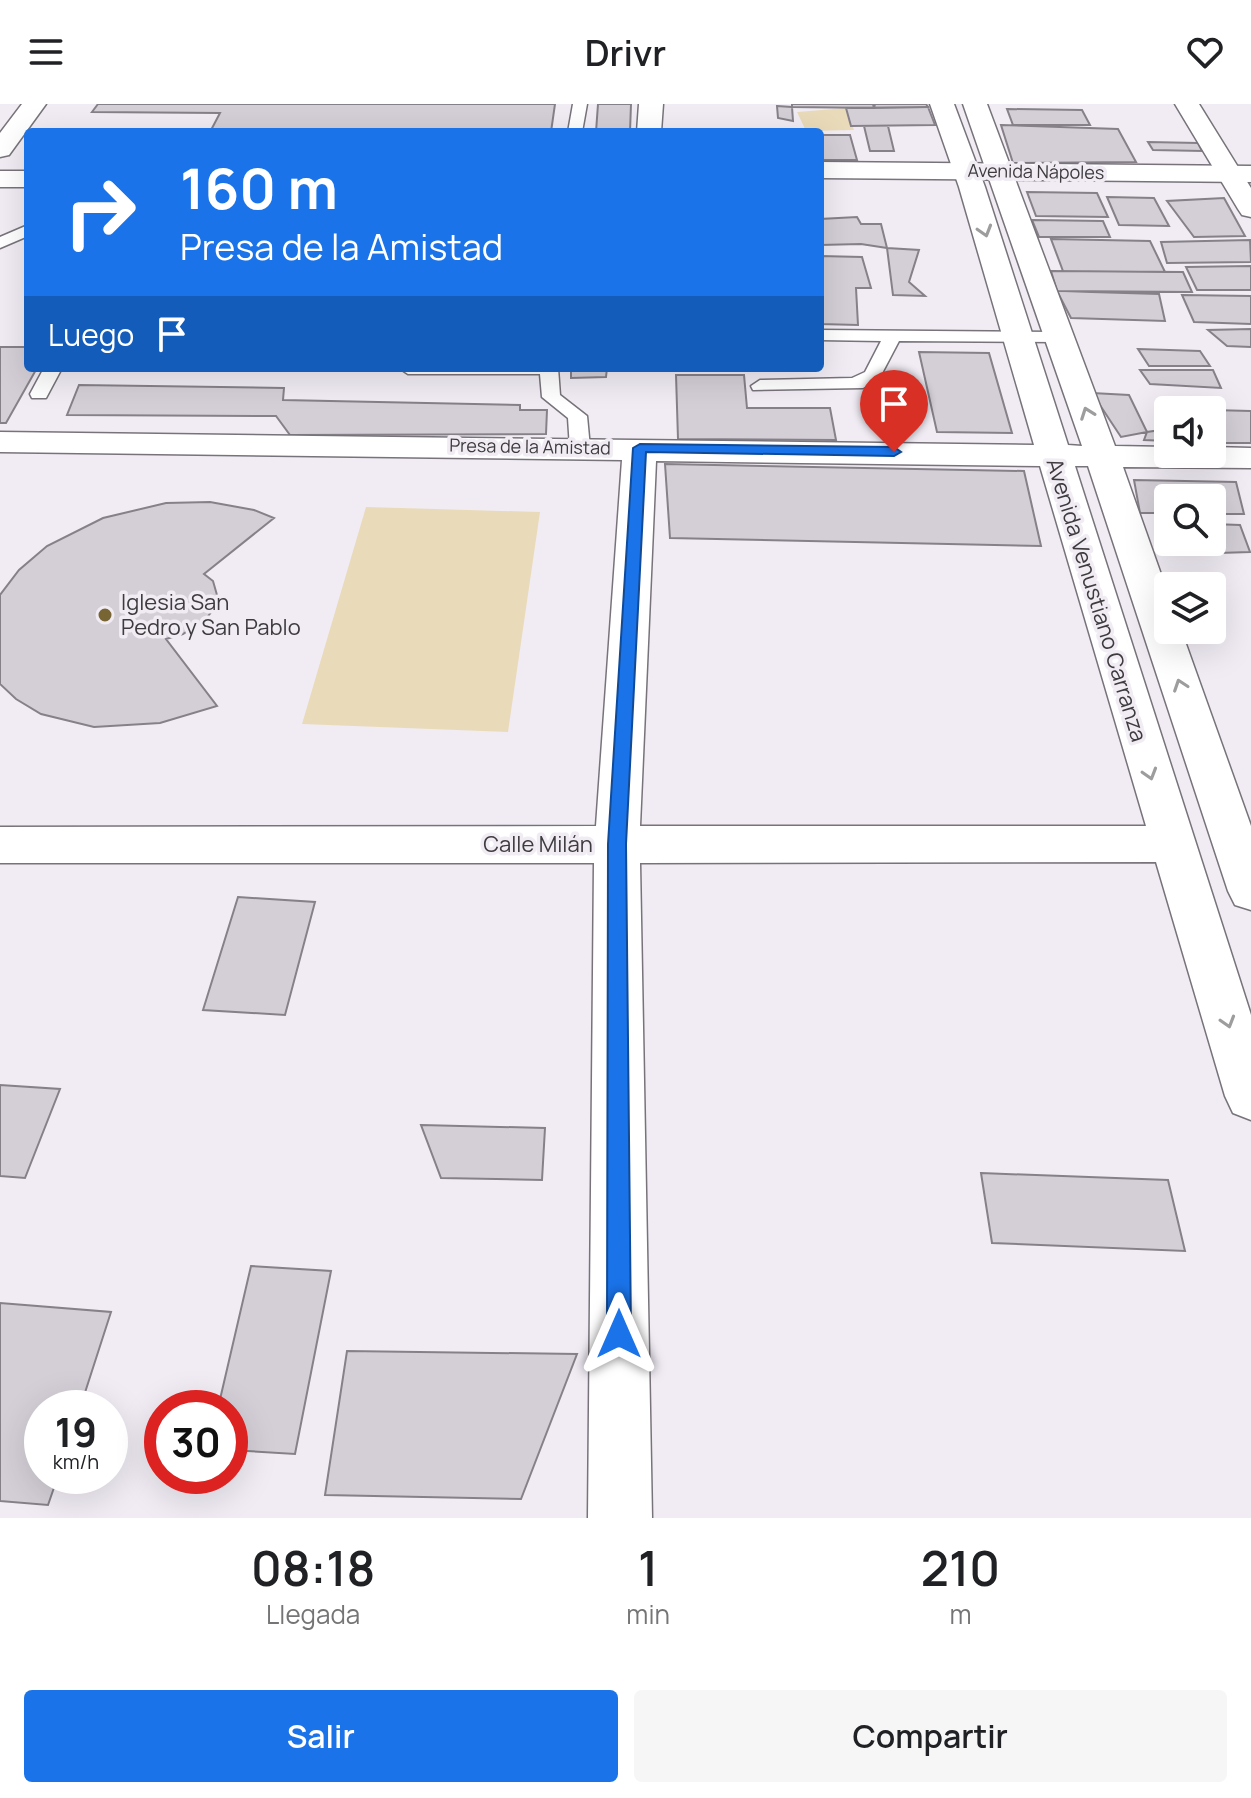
<!DOCTYPE html>
<html lang="es">
<meta charset="utf-8">
<style>
body{margin:0;font-family:Manrope,sans-serif;background:#f6f6f6;color:#202124;height:100vh;display:flex;flex-direction:column;font-size:30px;white-space:nowrap}
*{box-sizing:border-box;margin:0}
p{font-size:26px;color:#757577}
.icon{flex:none;width:44px;height:44px;fill:none;stroke:currentColor;stroke-width:2;stroke-linecap:round;stroke-linejoin:round}
.map{position:relative;height:1414px;overflow:hidden}
.drawer{display:flex;flex-direction:column;background:#fff;flex:1}
.drawer>*{flex:none}
.banner{position:absolute;left:24px;top:24px;width:800px;height:244px;border-radius:8px;box-shadow:0 8px 32px #0002;background:#1a73e8;color:#fff;overflow:hidden}
.buttons{position:absolute;left:1154px;top:292px;display:grid;gap:16px}
.buttons a{display:grid;place-items:center;width:72px;height:72px;border-radius:8px;background:#fff;box-shadow:0 8px 32px #0002;font-size:40px}
.speed{position:absolute;left:24px;top:1286px;display:flex;gap:16px;font-size:40px;font-weight:700;text-align:center}
.speed>*{display:grid;place-content:center;width:104px;height:104px;border-radius:50%;background:#fff;box-shadow:0 8px 32px #0002;line-height:1}
.speed small{font-size:20px;font-weight:400}
.speed .limit{border:12px solid #d22;background:#fff;color:#111}
.pin{position:absolute;display:grid;place-items:center;width:68px;height:68px;color:#fff;margin:-82px -34px;border-radius:50% 50% 50% 0;rotate:-45deg;box-shadow:0 0 8px #0007}
.pin .icon{rotate:45deg}
.me{position:absolute;width:88px;margin:-44px;rotate:0deg;stroke-linejoin:round;filter:drop-shadow(0 0 6px #0008)}
.turn{display:flex;align-items:center;gap:28px;height:168px;padding:0 24px;font-size:36px}
.turn .icon{width:104px;height:104px;stroke-width:2.5}
.turn b{display:block;font-size:56px;line-height:68px}
.then{display:flex;align-items:center;height:76px;padding:0 24px;background:#0003;gap:16px;font-size:30px}
.eta{display:flex;justify-content:space-evenly;align-items:center;height:136px;text-align:center}
.eta b{font-size:48px;font-weight:600;line-height:56px}
.primary-button{display:flex;gap:16px;margin-top:auto;padding:16px 24px}
.primary-button a{flex:1;height:92px;border-radius:8px;background:#1a73e8;color:#fff;font-size:32px;font-weight:600;line-height:92px;text-align:center}
.primary-button a+a{background:#f6f6f6;color:#202124}
header{display:flex;justify-content:space-between;align-items:center;height:104px;padding:0 24px;background:#fff;font-size:36px;font-weight:600}
.map>svg:first-child{display:block}
.green{fill:#e9dbb9}
.building{fill:#d4cfd7;stroke:#868189;stroke-width:2}
.lines{fill:none;stroke-linecap:round;stroke-linejoin:round}
.lane-casing{stroke:#78737a;stroke-width:3}
.street-casing{stroke:#78737a;stroke-width:3}
.secondary-casing{stroke:#78737a;stroke-width:3}
.lane{fill:#fff;fill-rule:evenodd}
.street{fill:#fff;fill-rule:evenodd}
.secondary{fill:#fff;fill-rule:evenodd}
.oneway{stroke:#9e9d9e}
.route{fill:#1a73e8;stroke:#114b97;stroke-width:2}
.poi-dot{fill:#786534;stroke:#f1ecf4;stroke-width:3}
.labels{text-anchor:middle;stroke-width:7;stroke-linejoin:round;paint-order:stroke}
.far-street-label{font-size:18px;fill:#3d3b3e;stroke:#f1ecf4}
.street-label{font-size:22px;fill:#3d3b3e;stroke:#f1ecf4}
.poi-label{font-size:22px;fill:#3d3b3e;stroke:#f1ecf4;text-anchor:start}
</style>
<header><svg class="icon" aria-label="menu" viewBox="0 0 24 24"><path d="M4 6h16M4 12h16M4 18h16"/></svg>Drivr<svg class="icon" aria-label="heart" viewBox="0 0 24 24"><path d="M12 20l-8-8c-3-5 5-10 8-4 3-6 11-1 8 4z"/></svg></header>
<div class="map">
<svg width="1251" height="1414" viewBox="0 0 1251 1414">
<rect width="100%" height="100%" fill="#f1ecf4"/>
<path class="green" d="M 846,4 L 854,26 L 806,27 L 797,8 Z
M 366,403 L 540,408 L 508,628 L 302,620 Z"/>
<path class="building" d="M 98,0 L 555,0 L 551,28 L 210,28 L 220,9 L 92,8 Z
M 598,0 L 631,0 L 630,28 L 596,28 Z
M 792,0 L 873,0 L 874,4 L 792,3 Z
M 875,0 L 926,0 L 928,3 L 874,4 Z
M 777,2 L 792,3 L 793,17 L 778,14 Z
M 928,3 L 935,21 L 851,22 L 846,4 Z
M 1007,5 L 1082,6 L 1090,21 L 1013,21 Z
M 1001,21 L 1118,25 L 1136,58 L 1013,59 Z
M 864,22 L 888,22 L 894,47 L 870,47 Z
M 820,31 L 850,31 L 857,56 L 820,56 Z
M 1148,38 L 1198,39 L 1202,47 L 1153,46 Z
M 1027,88 L 1097,89 L 1108,113 L 1036,112 Z
M 1107,93 L 1154,94 L 1169,122 L 1119,121 Z
M 1224,94 L 1245,132 L 1194,133 L 1167,97 Z
M 857,113 L 861,120 L 881,120 L 887,144 L 861,140 L 820,141 L 820,115 Z
M 1032,116 L 1103,117 L 1110,133 L 1039,133 Z
M 1051,135 L 1150,137 L 1165,168 L 1063,167 Z
M 1250,136 L 1251,158 L 1167,159 L 1161,138 Z
M 887,144 L 919,146 L 909,178 L 925,192 L 893,191 Z
M 820,152 L 862,153 L 871,184 L 856,184 L 858,221 L 820,220 Z
M 1251,162 L 1251,186 L 1197,186 L 1186,163 Z
M 1051,167 L 1183,168 L 1192,188 L 1057,187 Z
M 1057,187 L 1159,190 L 1165,217 L 1071,214 Z
M 1182,191 L 1251,192 L 1251,220 L 1194,218 Z
M 1251,225 L 1251,243 L 1227,242 L 1208,226 Z
M 0,243 L 28,243 L 28,264 L 37,264 L 6,319 L 0,319 Z
M 1138,245 L 1200,247 L 1210,262 L 1149,262 Z
M 919,248 L 989,249 L 1012,329 L 937,328 Z
M 571,264 L 607,264 L 606,273 L 571,274 Z
M 1140,266 L 1213,266 L 1221,284 L 1150,280 Z
M 676,271 L 744,271 L 747,304 L 830,304 L 836,336 L 678,335 Z
M 79,281 L 284,284 L 283,296 L 520,301 L 520,306 L 547,306 L 546,330 L 290,331 L 276,312 L 67,311 Z
M 1092,289 L 1129,291 L 1147,328 L 1121,333 Z
M 1212,306 L 1251,307 L 1251,339 L 1212,339 Z
M 1168,325 L 1168,337 L 1144,336 L 1147,328 Z
M 665,360 L 1024,367 L 1041,442 L 670,434 Z
M 1134,376 L 1236,378 L 1244,410 L 1212,410 L 1212,394 L 1168,394 L 1168,409 L 1140,409 Z
M 210,398 L 254,406 L 274,414 L 204,470 L 213,477 L 217,491 L 215,502 L 207,514 L 183,530 L 166,535 L 217,602 L 160,619 L 94,623 L 41,610 L 16,595 L 0,580 L 0,491 L 19,466 L 47,442 L 103,414 L 166,399 Z
M 1212,420 L 1240,421 L 1250,448 L 1186,450 L 1179,438 L 1212,438 Z
M 238,793 L 315,798 L 285,911 L 203,906 Z
M 0,981 L 60,985 L 25,1074 L 0,1072 Z
M 421,1021 L 545,1024 L 542,1076 L 441,1074 Z
M 981,1069 L 1168,1076 L 1185,1147 L 992,1139 Z
M 251,1162 L 331,1167 L 295,1350 L 230,1346 L 230,1304 L 218,1304 Z
M 0,1199 L 111,1208 L 80,1304 L 42,1304 L 42,1372 L 58,1372 L 48,1401 L 0,1397 Z
M 347,1247 L 577,1250 L 521,1395 L 325,1391 Z"/>
<g class="lines">
<defs>
<path id="lane" d="M 573,0 L 587,0 L 582,28 L 568,28 Z
M 28,121 L 28,132 L 0,144 L 0,133 Z
M 820,226 L 1059,228 L 1068,233 L 1059,238 L 899,237 L 879,275 L 863,284 L 753,286 L 751,282 L 760,276 L 852,274 L 865,268 L 881,237 L 820,236 Z
M 44,264 L 62,264 L 46,294 L 32,294 L 30,290 Z
M 399,264 L 558,264 L 560,291 L 587,312 L 590,344 L 580,350 L 570,344 L 568,314 L 542,293 L 540,270 L 408,270 Z"/>
<path id="street" d="M 639,0 L 663,0 L 661,28 L 637,28 Z
M 930,0 L 954,0 L 985,83 L 1068,341 L 1082,342 L 963,0 L 987,0 L 1115,342 L 1168,343 L 1168,350 L 1212,350 L 1212,343 L 1251,344 L 1251,364 L 1123,363 L 1168,490 L 1168,526 L 1181,526 L 1251,722 L 1251,806 L 1235,801 L 1228,787 L 1088,362 L 1075,362 L 1251,911 L 1251,1016 L 1233,1009 L 1225,992 L 1156,758 L 640,759 L 652,1414 L 588,1414 L 594,759 L 0,759 L 0,723 L 596,722 L 622,356 L 0,348 L 0,328 L 1034,341 L 959,83 ZM 656,357 L 1040,362 L 1146,722 L 640,722 Z
M 1175,0 L 1199,0 L 1251,84 L 1251,113 L 1242,111 L 1238,105 Z"/>
<path id="secondary" d="M 22,0 L 46,0 L 9,51 L 0,53 L 0,29 Z
M 820,58 L 1251,62 L 1251,78 L 820,74 Z
M 0,67 L 28,67 L 28,83 L 0,83 Z"/>
</defs>
<use href="#lane" class="lane-casing"/>
<use href="#street" class="street-casing"/>
<use href="#secondary" class="secondary-casing"/>
<use href="#lane" class="lane"/>
<use href="#street" class="street"/>
<use href="#secondary" class="secondary"/>
</g>
<defs><path id="oneway-chevron" d="M-2-3.5L2.5 0L-2 3.5" fill="none" stroke-width="1.6" stroke-linecap="round" stroke-linejoin="round" transform="scale(2)"/></defs>
<g class="oneway">
<use href="#oneway-chevron" transform="translate(985 127) rotate(73)"/>
<use href="#oneway-chevron" transform="translate(1087 309) rotate(-110)"/>
<use href="#oneway-chevron" transform="translate(1180 581) rotate(-109)"/>
<use href="#oneway-chevron" transform="translate(1150 670) rotate(73)"/>
<use href="#oneway-chevron" transform="translate(1228 918) rotate(73)"/>
</g>
<path class="route" d="M 640,340 L 894,343 L 901,348 L 894,352 L 646,348 L 626,740 L 631,1230 L 628,1239 L 619,1242 L 611,1239 L 607,1230 L 608,740 L 633,344 Z"/>
<circle class="poi-dot" cx="105" cy="511" r="8"/>
<g class="labels">
<g class="far-street-label">
<text transform="translate(1036 68) rotate(1)" y="6">Avenida Nápoles</text>
<text transform="translate(530 343) rotate(1)" y="6">Presa de la Amistad</text>
</g>
<g class="street-label">
<text transform="translate(1097 496) rotate(73)" y="8">Avenida Venustiano Carranza</text>
<text x="538" y="748">Calle Milán</text>
</g>
<g class="poi-label">
<text x="121" y="506">Iglesia San<tspan x="121" dy="25">Pedro y San Pablo</tspan></text>
</g>
</g>
</svg>
<div class="buttons">
<a><svg class="icon" aria-label="sound" viewBox="0 0 24 24"><path d="M4 9h4l5-4v14l-5-4H4zM17 9q2 3 0 6"/></svg></a>
<a><svg class="icon" aria-label="search" viewBox="0 0 24 24"><circle cx="10" cy="10" r="6"/><path d="M15 15l6 6"/></svg></a>
<a><svg class="icon" aria-label="layers" viewBox="0 0 24 24"><path d="M12 4l9 5-9 5-9-5zM3 14l9 5 9-5"/></svg></a>
</div>
<div class="speed"><div>19<small>km/h</small></div><div class="limit">30</div></div>
<div class="pin" style="left:894px;top:348px;background:#d93025"><svg class="icon" aria-label="arrive" viewBox="0 0 24 24"><path d="M6 21V4h12l-3 4 3 4H6"/></svg></div>
<svg class="me" style="left:619px;top:1230px" viewBox="-20 -20 40 40"><path d="M0-17L14 15 0 8-14 15z" fill="#1a73e8" stroke="#fff" stroke-width="4"/></svg>
<div class="banner">
<div class="turn"><svg class="icon" aria-label="right" viewBox="0 0 24 24"><path d="M7 20v-9h11M14 6l5 5-5 5"/></svg><div><b>160 m</b>Presa de la Amistad</div></div>
<div class="then">Luego<svg class="icon" aria-label="arrive" viewBox="0 0 24 24"><path d="M6 21V4h12l-3 4 3 4H6"/></svg></div>
</div>
</div>
<section class="drawer">
<div class="eta">
<div><b>08:18</b><p>Llegada</p></div>
<div><b>1</b><p>min</p></div>
<div><b>210</b><p>m</p></div>
</div>
<div class="primary-button"><a>Salir</a><a>Compartir</a></div>
</section>
